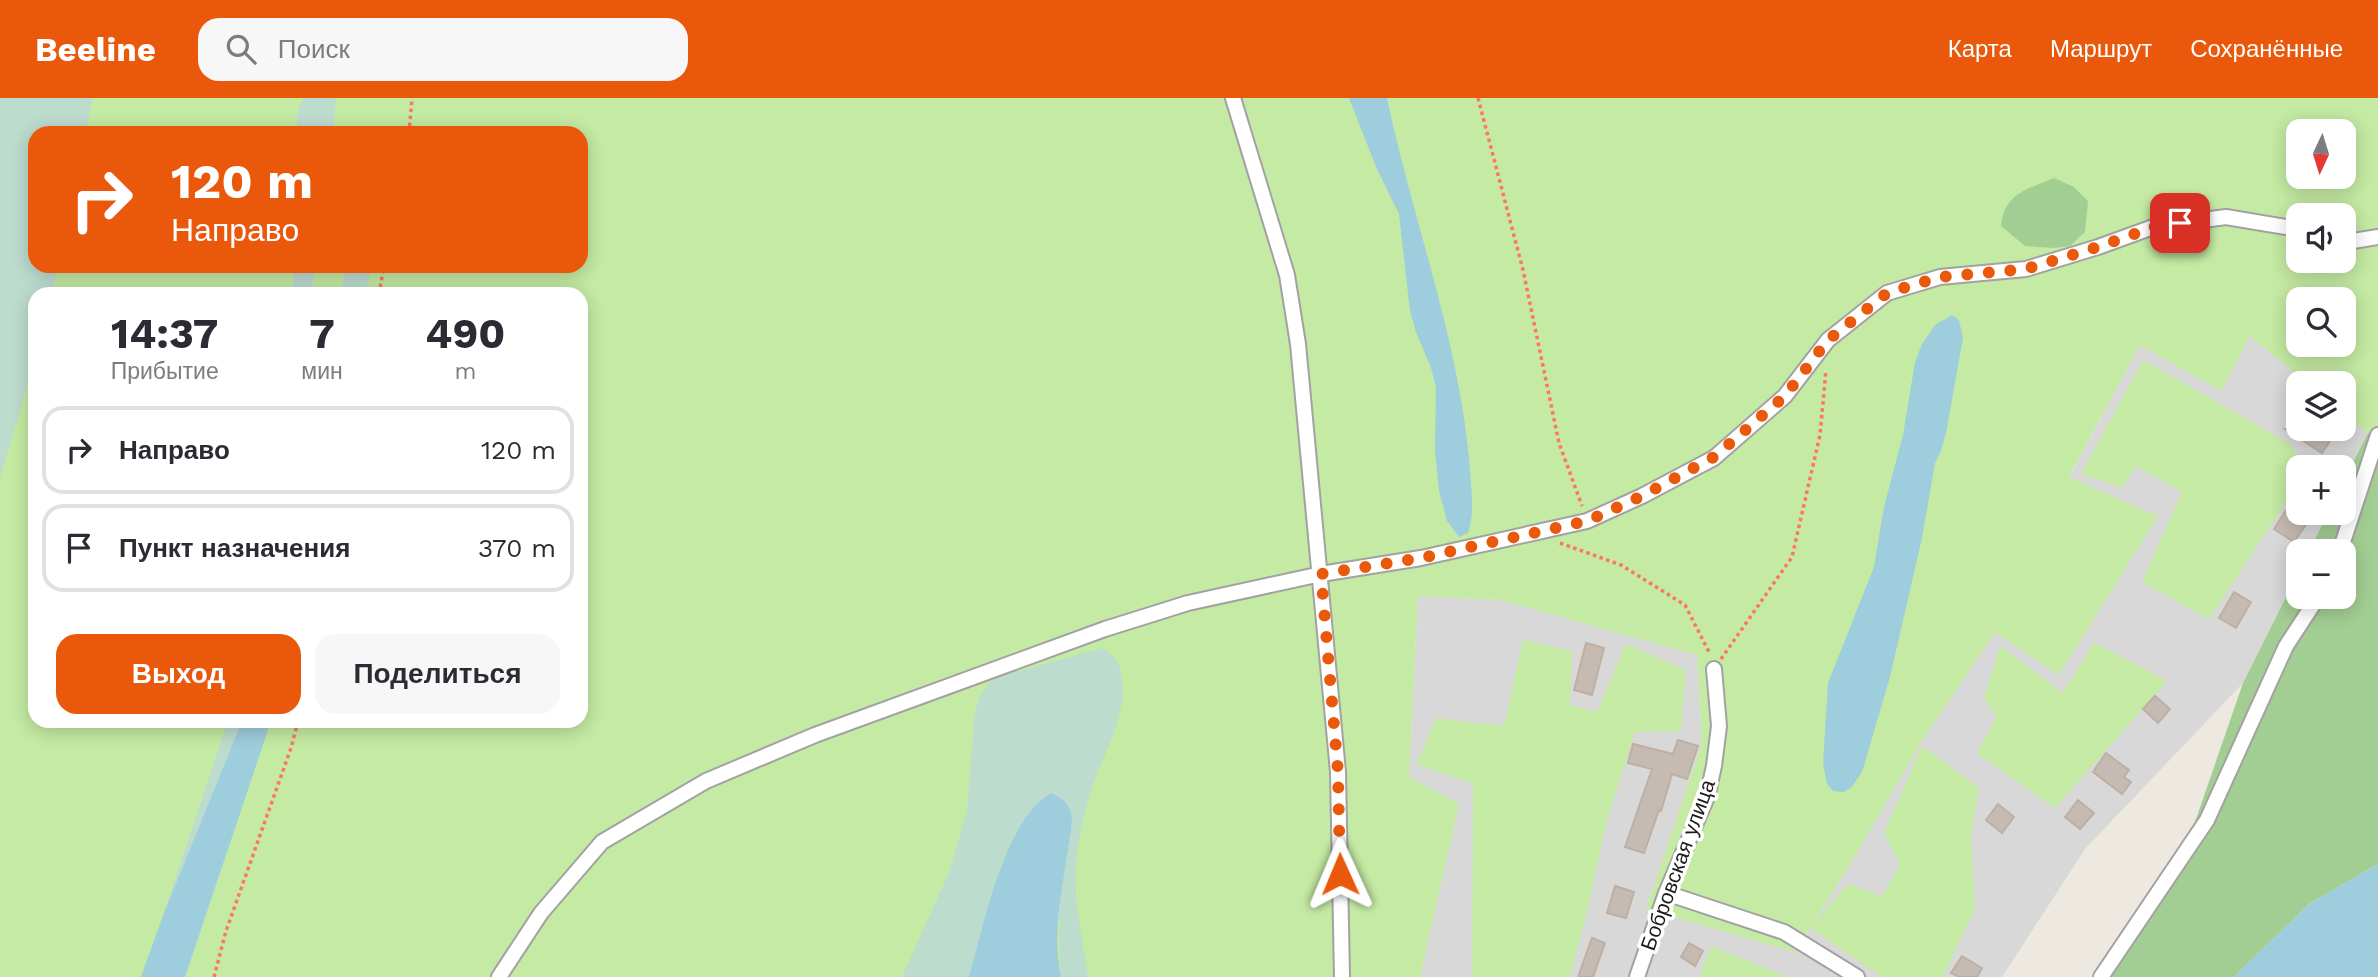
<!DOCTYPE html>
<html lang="ru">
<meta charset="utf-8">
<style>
body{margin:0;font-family:"Work Sans",sans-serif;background:#f7f7f7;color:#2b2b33;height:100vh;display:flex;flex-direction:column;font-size:26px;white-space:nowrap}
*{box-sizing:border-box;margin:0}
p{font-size:23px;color:#7c7c81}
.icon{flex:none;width:38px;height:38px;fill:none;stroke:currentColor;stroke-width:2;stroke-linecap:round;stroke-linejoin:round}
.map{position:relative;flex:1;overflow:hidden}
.details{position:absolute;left:28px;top:189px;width:560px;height:441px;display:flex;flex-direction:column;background:#fff;border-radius:21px;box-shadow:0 4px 18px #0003}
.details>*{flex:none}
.hud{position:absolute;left:28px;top:28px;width:560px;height:147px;border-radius:21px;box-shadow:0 4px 18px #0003;background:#ea580c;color:#fff;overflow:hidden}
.needle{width:46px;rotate:184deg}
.fabs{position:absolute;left:2286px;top:21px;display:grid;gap:14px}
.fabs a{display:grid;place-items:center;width:70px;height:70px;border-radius:14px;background:#fff;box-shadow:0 4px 18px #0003;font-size:35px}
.pin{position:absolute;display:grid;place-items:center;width:60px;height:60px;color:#fff;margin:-30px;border-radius:14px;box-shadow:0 4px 10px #0006}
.me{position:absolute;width:77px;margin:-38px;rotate:359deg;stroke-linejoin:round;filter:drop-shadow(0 0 5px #0008)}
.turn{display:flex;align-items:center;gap:24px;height:147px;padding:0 28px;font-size:32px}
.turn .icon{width:91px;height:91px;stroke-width:2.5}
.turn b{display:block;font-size:49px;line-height:60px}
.eta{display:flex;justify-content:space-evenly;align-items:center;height:119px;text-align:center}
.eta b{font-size:42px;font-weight:700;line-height:49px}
.primary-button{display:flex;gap:14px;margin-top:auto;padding:14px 28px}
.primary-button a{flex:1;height:80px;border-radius:21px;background:#ea580c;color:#fff;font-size:28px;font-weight:700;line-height:80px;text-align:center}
.primary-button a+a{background:#f7f7f7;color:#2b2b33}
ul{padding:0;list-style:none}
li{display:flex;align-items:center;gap:21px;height:88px;margin:0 14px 10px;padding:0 14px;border:4px solid #e1e1e2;border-radius:21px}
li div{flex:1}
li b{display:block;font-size:26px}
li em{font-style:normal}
header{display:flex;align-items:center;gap:42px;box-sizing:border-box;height:98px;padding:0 35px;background:#ea580c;color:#fff}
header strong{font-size:33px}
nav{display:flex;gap:38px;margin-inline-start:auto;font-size:24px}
.search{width:490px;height:63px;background:#f7f7f7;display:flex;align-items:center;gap:18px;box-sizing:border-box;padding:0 24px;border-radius:21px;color:#7c7c81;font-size:26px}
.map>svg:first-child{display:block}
.residential{fill:#d9d8d8}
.grass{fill:#c4eaa3;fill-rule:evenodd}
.forest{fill:#a3ce93}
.wetland{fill:#bcdcce}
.water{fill:#9ecddd}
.building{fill:#c5bbb3;stroke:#bfafa2;stroke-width:2}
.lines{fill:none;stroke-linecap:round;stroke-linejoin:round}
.street-casing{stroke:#a2a2a2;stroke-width:18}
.path{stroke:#fe7560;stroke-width:3.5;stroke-dasharray:3.5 3.5;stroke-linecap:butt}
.street{stroke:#fff;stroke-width:14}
.route{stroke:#ea580c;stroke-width:12;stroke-dasharray:0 21.6}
.labels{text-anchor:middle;stroke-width:7;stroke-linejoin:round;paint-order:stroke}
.street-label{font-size:21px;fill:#1b1b1b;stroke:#fff}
</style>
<header>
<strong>Beeline</strong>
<div class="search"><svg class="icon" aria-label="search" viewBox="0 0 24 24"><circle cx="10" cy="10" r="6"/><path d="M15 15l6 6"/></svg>Поиск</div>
<nav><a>Карта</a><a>Маршрут</a><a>Сохранённые</a></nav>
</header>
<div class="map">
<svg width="2378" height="879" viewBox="0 0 2378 879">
<rect width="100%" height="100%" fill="#ede9e0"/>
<path class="residential" d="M 2250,238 L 2307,285 L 2298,285 L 2298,331 L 2343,331 L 2343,315 L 2368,335 L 2343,384 L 2343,369 L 2298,369 L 2298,415 L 2328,415 L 2309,453 L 2298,453 L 2298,475 L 2243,585 L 2085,751 L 2002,879 L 1420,879 L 1459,706 L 1409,679 L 1418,498 L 1501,502 L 1697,557 L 1702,645 L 1646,811 L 1795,854 L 1851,765 L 1922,643 L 1995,534 L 2059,576 L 2158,418 L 2069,380 L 2140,247 L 2221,293 Z"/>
<path class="grass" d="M 0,0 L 2378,0 L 2378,337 L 2368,335 L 2343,315 L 2343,285 L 2307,285 L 2250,238 L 2221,293 L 2140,247 L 2069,379 L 2158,418 L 2059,577 L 1995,534 L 1922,643 L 1851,765 L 1811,828 L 1848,786 L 1882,798 L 1900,767 L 1884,735 L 1922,648 L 1979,690 L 1971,737 L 1975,810 L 1944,876 L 1946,879 L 1882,879 L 1810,830 L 1795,854 L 1646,811 L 1702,645 L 1697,557 L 1501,502 L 1418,498 L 1409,679 L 1459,706 L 1420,879 L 0,879 ZM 2298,33 L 2343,33 L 2343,79 L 2298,79 ZM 35,35 L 581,35 L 581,168 L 35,168 ZM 2298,117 L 2343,117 L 2343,163 L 2298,163 ZM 35,196 L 581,196 L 581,623 L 35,623 ZM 2298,201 L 2343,201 L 2343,247 L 2298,247 Z
M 2143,262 L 2290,346 L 2306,369 L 2298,369 L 2298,386 L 2209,521 L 2142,484 L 2182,394 L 2136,368 L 2122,390 L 2081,376 Z
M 1523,542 L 1572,553 L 1570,607 L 1597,614 L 1626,546 L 1686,572 L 1681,633 L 1635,634 L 1606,725 L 1589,807 L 1570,879 L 1472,879 L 1473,686 L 1416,666 L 1436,620 L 1504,628 Z
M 2094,544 L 2167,583 L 2055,710 L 1977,655 L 1997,619 L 1984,600 L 2000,548 L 2063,595 Z
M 1711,848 L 1788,879 L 1699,879 Z"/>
<path class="forest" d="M 2054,80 L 2074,89 L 2088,103 L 2085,134 L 2070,148 L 2054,150 L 2025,148 L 2001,128 C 2004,95 2028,91 2054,80 Z
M 2368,335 L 2378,337 L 2378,766 L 2309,806 L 2234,879 L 2100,879 L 2195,724 L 2243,585 L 2298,475 L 2298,499 L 2343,499 L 2343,453 L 2309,453 L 2328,415 L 2343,415 L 2343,384 Z"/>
<path class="wetland" d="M 0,0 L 92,0 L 86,35 L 35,35 L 35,168 L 58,168 L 52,196 L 35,196 L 35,262 L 0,380 Z
M 303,0 L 336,0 L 333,35 L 296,35 L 298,12 Z
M 293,168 L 317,168 L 312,188 L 308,196 L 297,196 L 293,189 Z
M 345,168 L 372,168 L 365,196 L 341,196 Z
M 1102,550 C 1107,554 1115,559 1118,565 C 1135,607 1103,654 1091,693 C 1083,717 1078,742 1076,767 C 1073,804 1083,843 1088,879 L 1061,879 L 1060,873 L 1059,802 L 1070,740 L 1017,732 L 1001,767 L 969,879 L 902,879 L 950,772 L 967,713 L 975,613 L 982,594 L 994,580 Z
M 228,623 L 242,623 L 162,820 Z"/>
<path class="water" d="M 1349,0 L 1387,0 C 1413,124 1460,244 1470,371 C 1471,392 1475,415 1468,435 L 1459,439 L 1447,423 L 1439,393 L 1435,352 L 1436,289 L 1431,270 L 1416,234 L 1410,213 L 1399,116 L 1376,69 Z
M 1952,217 L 1959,222 L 1963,240 L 1946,335 L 1941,353 L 1935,365 L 1922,440 L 1890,579 L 1862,674 L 1851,690 L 1843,694 L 1833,693 L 1827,686 L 1823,666 L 1828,585 L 1874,469 L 1884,409 L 1903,337 L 1915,264 L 1922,246 L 1935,227 Z
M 242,623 L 271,623 L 185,879 L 141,879 L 162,820 Z
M 1051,695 C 1063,700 1071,707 1072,721 C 1067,773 1050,826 1061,879 L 969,879 C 984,828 1003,723 1051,695 Z
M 2378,766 L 2378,879 L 2234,879 L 2309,806 Z"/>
<path class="building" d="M 2285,331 L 2338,331 L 2322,355 Z
M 2286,412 L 2307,425 L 2294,444 L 2274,431 Z
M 2234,494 L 2251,504 L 2236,530 L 2219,520 Z
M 1586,545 L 1604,550 L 1592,597 L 1574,592 Z
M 2155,598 L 2170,611 L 2158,625 L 2143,611 Z
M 1678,642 L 1698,648 L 1687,681 L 1672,676 L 1661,713 L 1659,712 L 1644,755 L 1625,749 L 1652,671 L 1628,665 L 1633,646 L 1673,656 Z
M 2106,655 L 2129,672 L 2124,679 L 2131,684 L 2122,696 L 2093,674 Z
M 2078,702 L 2094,715 L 2080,731 L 2065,719 Z
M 1998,706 L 2014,719 L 2002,735 L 1986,722 Z
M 1615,788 L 1634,794 L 1626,820 L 1607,815 Z
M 1592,840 L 1605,845 L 1593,879 L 1578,879 Z
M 1689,845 L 1703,853 L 1695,868 L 1681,859 Z
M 1962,858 L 1982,870 L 1977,879 L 1959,879 L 1951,875 Z"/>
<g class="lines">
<defs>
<path id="street" d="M 1233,0 L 1287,177 L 1298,246 L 1338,674 L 1342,879
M 2343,141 L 2353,143 L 2378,139
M 2340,453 L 2378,337
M 1666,795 L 1784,834 L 1857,879
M 499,879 L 541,815 L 602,744 L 706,683 L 815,637 L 1105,531 L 1188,505 L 1321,476 L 1421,460 L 1587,423 L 1642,398 L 1714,360 L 1785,298 L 1828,242 L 1887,195 L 1940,179 L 2026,171 L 2098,149 L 2156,128 L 2226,119 L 2298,131
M 1637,879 L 1666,795 L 1707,699 L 1714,668 L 1719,628 L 1714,571
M 2101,879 L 2207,722 L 2286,548 L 2318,499"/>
</defs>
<use href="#street" class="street-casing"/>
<path class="path" d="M 1478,0 L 1523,172 L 1559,345 L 1582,408
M 409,35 L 412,0
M 379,196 L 384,168
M 1560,445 L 1621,467 L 1685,507 L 1710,556
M 1721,561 L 1792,459 L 1820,337 L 1826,272
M 214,879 L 226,833 L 291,650 L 298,623"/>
<use href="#street" class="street"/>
</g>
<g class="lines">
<path class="route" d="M 1340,776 L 1338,674 L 1321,476 L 1421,460 L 1587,423 L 1642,398 L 1714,359 L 1785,298 L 1828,242 L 1887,195 L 1940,179 L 2026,171 L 2098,149 L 2157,128 L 2180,125"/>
</g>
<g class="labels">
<g class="street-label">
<text transform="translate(1678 767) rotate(-70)" y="7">Бобровская улица</text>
</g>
</g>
</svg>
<div class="fabs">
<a><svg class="needle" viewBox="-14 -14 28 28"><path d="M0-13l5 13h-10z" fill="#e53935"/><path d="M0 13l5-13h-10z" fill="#7c7c81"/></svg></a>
<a><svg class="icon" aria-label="sound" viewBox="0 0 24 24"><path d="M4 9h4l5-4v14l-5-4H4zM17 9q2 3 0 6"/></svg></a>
<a><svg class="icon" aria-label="search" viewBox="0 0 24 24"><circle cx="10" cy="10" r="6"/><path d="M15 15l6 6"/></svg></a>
<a><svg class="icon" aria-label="layers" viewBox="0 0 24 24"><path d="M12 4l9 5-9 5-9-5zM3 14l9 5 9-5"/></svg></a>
<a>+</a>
<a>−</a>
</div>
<div class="pin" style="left:2180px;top:125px;background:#d93025"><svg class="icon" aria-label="arrive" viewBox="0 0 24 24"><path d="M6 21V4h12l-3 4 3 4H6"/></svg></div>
<svg class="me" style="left:1340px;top:776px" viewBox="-20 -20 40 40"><path d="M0-17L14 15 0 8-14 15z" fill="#ea580c" stroke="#fff" stroke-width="4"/></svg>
<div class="hud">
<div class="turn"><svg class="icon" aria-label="right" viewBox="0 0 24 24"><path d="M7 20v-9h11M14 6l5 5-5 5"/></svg><div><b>120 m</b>Направо</div></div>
</div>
<section class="details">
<div class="eta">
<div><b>14:37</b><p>Прибытие</p></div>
<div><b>7</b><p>мин</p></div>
<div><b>490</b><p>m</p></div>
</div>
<ul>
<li><svg class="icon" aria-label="right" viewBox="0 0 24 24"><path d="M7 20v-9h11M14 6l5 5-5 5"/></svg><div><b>Направо</b></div><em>120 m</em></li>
<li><svg class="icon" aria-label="arrive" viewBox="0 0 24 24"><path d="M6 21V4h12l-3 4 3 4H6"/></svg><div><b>Пункт назначения</b></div><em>370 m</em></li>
</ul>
<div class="primary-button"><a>Выход</a><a>Поделиться</a></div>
</section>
</div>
